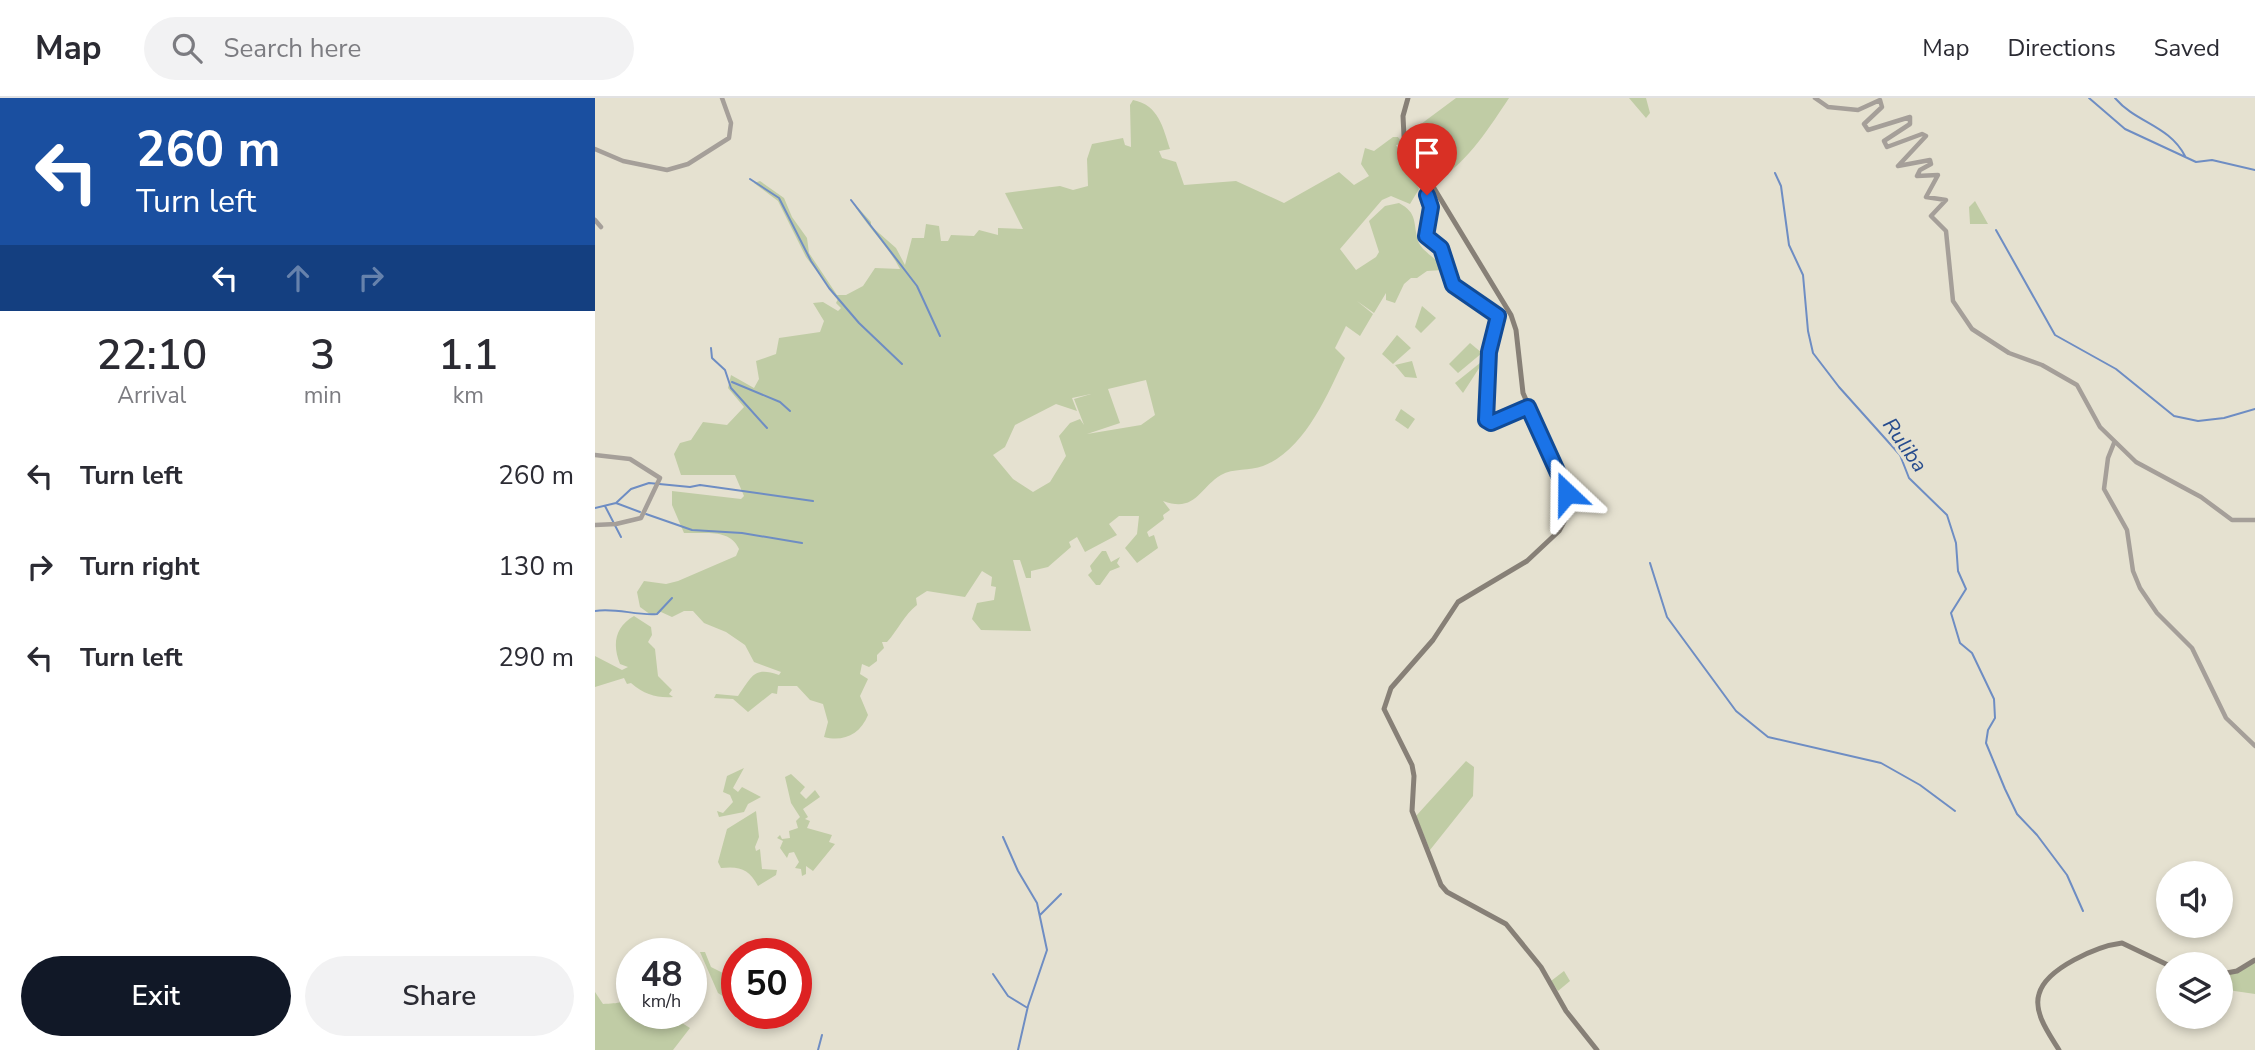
<!DOCTYPE html>
<style>
body{margin:0;font-family:"Nunito Sans",sans-serif;background:#f2f2f3;color:#2b2b33;height:100vh;display:flex;flex-direction:column;font-size:26px;white-space:nowrap}
*{box-sizing:border-box;margin:0}
p{font-size:23px;color:#7c7c81}
.icon{flex:none;width:38px;height:38px;fill:none;stroke:currentColor;stroke-width:2;stroke-linecap:round;stroke-linejoin:round}
.map{position:relative;flex:1;overflow:hidden}
.side{display:flex;flex-direction:column;background:#fff;width:595px}
.side>*{flex:none}
.guide{background:#1a4fa0;color:#fff;overflow:hidden}
.controls{position:absolute;left:1561px;top:763px;display:grid;gap:14px}
.controls a{display:grid;place-items:center;width:77px;height:77px;border-radius:50%;background:#fff;box-shadow:0 4px 10px #0003;font-size:35px}
.speed{position:absolute;left:21px;top:840px;display:flex;gap:14px;font-size:35px;font-weight:700;text-align:center}
.speed>*{display:grid;place-content:center;width:91px;height:91px;border-radius:50%;background:#fff;box-shadow:0 4px 10px #0003;line-height:1}
.speed small{font-size:18px;font-weight:400}
.speed .limit{border:10px solid #d22;background:#fff;color:#111}
.pin{position:absolute;display:grid;place-items:center;width:60px;height:60px;color:#fff;margin:-72px -30px;border-radius:50% 50% 50% 0;rotate:-45deg;box-shadow:0 0 7px #0007}
.pin .icon{rotate:45deg}
.me{position:absolute;width:77px;margin:-38px;rotate:337deg;stroke-linejoin:round;filter:drop-shadow(0 0 5px #0008)}
.turn{display:flex;align-items:center;gap:24px;height:147px;padding:0 21px;font-size:32px}
.turn .icon{width:91px;height:91px;stroke-width:2.5}
.turn b{display:block;font-size:49px;line-height:60px}
.lanes{display:flex;align-items:center;height:66px;padding:0 21px;background:#0003;justify-content:center;gap:35px;direction:ltr}
.lanes .off{opacity:.35}
.eta{display:flex;justify-content:space-evenly;align-items:center;height:119px;text-align:center}
.eta b{font-size:42px;font-weight:600;line-height:49px}
.cta{display:flex;gap:14px;margin-top:auto;padding:14px 21px}
.cta a{flex:1;height:80px;border-radius:42px;background:#111827;color:#fff;font-size:28px;font-weight:600;line-height:80px;text-align:center}
.cta a+a{background:#f2f2f3;color:#2b2b33}
ul{padding:0;list-style:none}
li{display:flex;align-items:center;gap:21px;height:91px;padding:0 21px}
li div{flex:1}
li b{display:block;font-size:26px}
li em{font-style:normal}
header{display:flex;align-items:center;gap:42px;box-sizing:border-box;height:98px;padding:0 35px;background:#fff;border-bottom:2px solid #e1e1e2}
header strong{font-size:33px}
nav{display:flex;gap:38px;margin-inline-start:auto;font-size:24px}
.search{width:490px;height:63px;background:#f2f2f3;display:flex;align-items:center;gap:18px;box-sizing:border-box;padding:0 24px;border-radius:38px;color:#7c7c81;font-size:26px}
main{display:flex;flex:1;min-height:0}
.map>svg:first-child{display:block}
.green{fill:#c0cca5;fill-rule:evenodd}
.lines{fill:none;stroke-linecap:round;stroke-linejoin:round}
.stream{stroke:#6e8dc3;stroke-width:2}
.tertiary{stroke:#a59f99;stroke-width:4.5}
.secondary{stroke:#878077;stroke-width:5}
.route-casing{stroke:#114b97;stroke-width:18}
.route{stroke:#1a73e8;stroke-width:12}
.labels{text-anchor:middle;stroke-width:7;stroke-linejoin:round;paint-order:stroke}
.water-label{font-size:21px;font-style:italic;fill:#264b8d;stroke:#e5e1d0}
</style>
<header>
<strong>Map</strong>
<div class="search"><svg class="icon" aria-label="search" viewBox="0 0 24 24"><circle cx="10" cy="10" r="6"/><path d="M15 15l6 6"/></svg>Search here</div>
<nav><a>Map</a><a>Directions</a><a>Saved</a></nav>
</header>
<main>
<section class="side">
<div class="guide">
<div class="turn"><svg class="icon" aria-label="left" viewBox="0 0 24 24"><path d="M17 20v-9H6M10 6l-5 5 5 5"/></svg><div><b>260 m</b>Turn left</div></div>
<div class="lanes"><svg class="icon" aria-label="left" viewBox="0 0 24 24"><path d="M17 20v-9H6M10 6l-5 5 5 5"/></svg><svg class="icon off" aria-label="ahead" viewBox="0 0 24 24"><path d="M12 20V5M6 11l6-6 6 6"/></svg><svg class="icon off" aria-label="right" viewBox="0 0 24 24"><path d="M7 20v-9h11M14 6l5 5-5 5"/></svg></div>
</div>
<div class="eta">
<div><b>22:10</b><p>Arrival</p></div>
<div><b>3</b><p>min</p></div>
<div><b>1.1</b><p>km</p></div>
</div>
<ul>
<li><svg class="icon" aria-label="left" viewBox="0 0 24 24"><path d="M17 20v-9H6M10 6l-5 5 5 5"/></svg><div><b>Turn left</b></div><em>260 m</em></li>
<li><svg class="icon" aria-label="right" viewBox="0 0 24 24"><path d="M7 20v-9h11M14 6l5 5-5 5"/></svg><div><b>Turn right</b></div><em>130 m</em></li>
<li><svg class="icon" aria-label="left" viewBox="0 0 24 24"><path d="M17 20v-9H6M10 6l-5 5 5 5"/></svg><div><b>Turn left</b></div><em>290 m</em></li>
</ul>
<div class="cta"><a>Exit</a><a>Share</a></div>
</section>
<div class="map">
<svg width="1660" height="952" viewBox="0 0 1660 952">
<rect width="100%" height="100%" fill="#e5e1d0"/>
<path class="green" d="M 861,0 L 914,0 C 896,27 873,64 844,81 L 823,32 L 826,26 Z
M 1034,0 L 1051,0 L 1055,15 L 1051,20 Z
M 538,2 C 564,7 568,30 575,51 L 564,53 L 567,60 L 581,64 L 589,87 L 641,83 L 689,105 L 744,74 L 759,87 L 774,78 L 766,66 L 770,50 L 779,53 L 798,39 L 803,39 L 808,46 L 801,47 L 824,91 L 815,106 L 796,98 L 787,102 L 745,151 L 761,172 L 781,159 L 784,154 L 774,123 L 790,108 L 804,105 C 823,115 818,125 823,143 C 826,152 841,161 848,168 L 848,172 L 832,173 L 822,180 L 816,180 L 809,186 L 800,205 L 791,202 L 791,195 L 779,215 L 762,203 L 778,216 L 765,238 L 751,228 L 740,250 L 750,260 C 732,297 710,352 668,368 C 655,373 638,370 626,377 C 604,390 601,415 568,403 L 575,412 L 568,417 L 569,421 L 552,434 L 554,439 L 559,437 L 563,450 L 542,465 L 530,450 L 542,436 L 544,418 L 524,418 L 514,426 L 522,437 L 490,454 L 482,439 L 474,444 L 476,449 L 453,469 L 436,473 L 436,480 L 431,480 L 425,462 L 418,462 L 436,533 L 386,532 L 377,521 L 382,505 L 399,502 L 401,489 L 396,488 L 397,479 L 387,473 L 370,499 L 332,493 L 321,500 L 322,507 C 309,517 303,532 292,544 L 287,544 L 289,550 L 282,557 L 282,563 L 274,569 L 267,566 L 265,576 L 273,581 L 265,598 L 273,617 C 265,637 248,644 229,639 L 233,624 L 228,606 L 215,602 L 202,588 L 183,588 L 182,596 L 177,595 L 153,614 L 138,601 L 119,600 L 121,596 L 143,598 C 157,579 158,568 184,577 L 186,574 L 159,564 L 150,547 L 131,534 L 109,525 L 98,513 L 89,513 L 77,519 L 66,514 L 56,517 L 45,509 L 42,494 L 49,483 L 71,486 L 83,483 L 141,458 L 144,451 C 135,430 109,436 89,435 L 77,407 L 77,393 L 146,401 L 149,398 L 140,377 L 86,377 L 79,356 L 85,345 L 96,342 L 108,324 L 132,327 L 149,309 L 133,290 L 136,277 L 159,290 L 164,281 L 161,263 L 181,256 L 184,240 L 225,234 L 229,223 L 218,205 L 228,204 L 243,213 L 246,210 L 241,205 L 243,201 L 211,159 L 183,103 L 159,85 L 165,83 L 189,100 L 197,119 L 212,140 L 214,155 L 242,197 L 251,197 L 268,188 L 280,170 L 305,171 C 292,146 271,128 257,103 L 276,124 L 276,128 L 301,150 L 310,167 L 317,140 L 329,140 L 331,126 L 344,128 L 346,143 L 353,143 L 356,137 L 379,138 L 384,132 L 403,137 L 403,130 L 428,131 L 410,95 L 465,88 L 478,92 L 493,88 L 492,61 L 497,46 L 528,40 L 530,47 L 536,49 L 535,7 ZM 551,282 L 560,317 L 546,327 L 492,336 L 525,325 L 513,291 ZM 496,296 L 479,301 L 489,327 L 485,321 L 475,325 L 464,338 L 471,358 L 455,384 L 438,394 L 418,381 L 398,357 L 410,349 L 420,327 L 461,306 L 482,313 L 477,300 Z
M 1380,103 L 1393,126 L 1375,126 L 1374,109 Z
M 827,208 L 841,220 L 826,235 L 820,229 Z
M 802,237 L 816,250 L 798,266 L 787,256 Z
M 875,245 L 887,255 L 863,275 L 854,266 Z
M 890,261 L 868,295 L 860,285 Z
M 817,263 L 822,280 L 810,279 L 800,267 Z
M 806,311 L 820,321 L 813,331 L 800,322 Z
M 507,453 L 511,453 L 516,464 L 525,459 L 522,465 L 525,469 L 515,473 L 505,487 L 501,487 L 493,477 L 497,473 L 495,468 Z
M 39,518 L 56,529 L 57,537 L 53,544 L 60,551 L 63,578 L 77,592 L 74,596 L 78,599 C 62,600 50,597 36,585 L 32,586 L 29,580 L 0,589 L 0,558 L 27,572 L 33,569 L 25,566 C 17,546 20,529 39,518 Z
M 871,663 L 879,669 L 878,698 L 835,752 L 821,718 Z
M 149,670 L 138,690 L 143,694 L 147,689 L 166,699 L 153,706 L 149,714 L 124,719 L 122,713 L 128,715 L 138,704 L 135,697 L 128,694 L 132,678 Z
M 196,676 L 210,689 L 205,695 L 211,701 L 220,692 L 225,699 L 208,711 L 213,719 L 210,721 L 215,723 L 212,730 L 237,737 L 234,744 L 240,746 L 218,773 L 211,768 L 211,776 L 207,778 L 206,771 L 200,770 L 204,764 L 199,754 L 194,755 L 192,760 L 185,750 L 188,743 L 182,740 L 185,737 L 187,741 L 195,740 L 194,733 L 203,730 L 201,723 L 205,719 L 196,705 L 190,679 Z
M 161,713 L 164,739 L 160,749 L 161,753 L 165,751 L 167,771 L 182,772 L 181,777 L 163,788 C 154,771 145,768 126,770 L 123,764 L 132,731 Z
M 105,854 L 110,854 L 116,869 L 130,876 L 135,886 L 142,890 L 142,907 L 123,895 Z
M 1660,863 L 1660,896 L 1626,891 L 1626,877 Z
M 969,873 L 975,883 L 963,893 L 956,883 Z
M 37,892 L 37,915 L 71,915 L 95,930 L 78,952 L 0,952 L 0,894 L 8,906 C 23,905 33,906 37,892 Z"/>
<g class="lines">
<path class="stream" d="M 1494,0 L 1530,31 L 1601,64 L 1617,62 L 1660,72
M 1520,0 C 1541,25 1574,27 1590,58
M 1180,75 L 1186,88 L 1194,147 L 1208,177 L 1213,233 L 1218,255 L 1244,289 L 1305,357 L 1314,380 L 1352,417 L 1361,445 L 1363,473 L 1371,491 L 1356,515 L 1365,545 L 1377,555 L 1399,601 L 1400,620 L 1393,632 L 1391,645 L 1410,691 L 1422,716 L 1442,737 L 1472,777 L 1488,813
M 155,81 L 184,100 L 216,163 L 234,190 L 264,225 L 307,266
M 256,102 L 322,188 L 345,238
M 1401,132 L 1460,237 L 1521,271 L 1579,318 L 1603,323 L 1629,320 L 1660,311
M 116,250 L 117,260 L 130,272 L 136,290 L 172,330
M 137,284 L 185,304 L 195,313
M 21,405 L 45,414
M 10,408 L 26,439
M 0,410 L 21,405 L 36,391 L 54,385 L 95,389 L 105,387 L 218,403
M 51,416 L 97,432 L 147,435 L 207,445
M 1055,465 L 1072,519 L 1141,613 L 1173,639 L 1286,665 L 1325,687 L 1360,713
M 0,513 C 19,509 42,518 62,516 L 77,500
M 408,739 L 423,773 L 442,805 L 452,852 L 433,908 L 423,952
M 445,817 L 466,796
M 398,876 L 413,898 L 431,909
M 223,952 L 227,937"/>
<path class="tertiary" d="M 1220,0 L 1233,9 L 1263,12 L 1285,2 L 1287,9 L 1269,26 L 1273,32 L 1315,19 L 1315,26 L 1289,43 L 1292,49 L 1327,36 L 1331,38 L 1303,68 L 1335,62 L 1336,66 L 1325,72 L 1322,78 L 1343,77 L 1331,99 L 1351,102 L 1336,118 L 1351,133 L 1358,203 L 1377,231 L 1414,255 L 1447,267 L 1482,287 L 1505,329 L 1541,364 L 1606,399 L 1637,422 L 1660,422
M 810,45 L 835,105 L 831,138 L 848,153 L 858,187 L 903,218 L 894,254 L 891,322 L 896,325 L 933,309
M 0,51 L 28,63 L 72,72 L 93,66 L 134,40 L 136,25 L 127,0
M 0,122 L 6,129
M 1519,345 L 1513,360 L 1509,391 L 1532,432 L 1538,473 L 1545,490 L 1562,515 L 1597,550 L 1631,620 L 1660,648
M 0,357 L 35,361 L 65,380 L 46,420 L 21,426 L 0,427"/>
<path class="secondary" d="M 813,0 L 808,18 L 809,38 L 814,49 L 916,217 L 921,232 L 928,295 L 972,395 L 970,422 L 964,433 L 932,463 L 863,504 L 838,542 L 796,590 L 789,611 L 817,667 L 819,678 L 817,713 L 846,787 L 852,794 L 911,826 L 946,869 L 971,913 L 1002,952
M 1626,876 L 1642,873 L 1660,862
M 1464,952 C 1455,937 1438,915 1444,896 C 1451,870 1503,848 1527,845 L 1573,867"/>
</g>
<g class="lines">
<defs>
<path id="route" d="M 832,97 L 836,109 L 831,138 L 846,150 L 858,187 L 903,218 L 894,254 L 891,322 L 896,325 L 933,309 L 972,395"/>
</defs>
<use href="#route" class="route-casing"/>
<use href="#route" class="route"/>
</g>
<g class="labels">
<g class="water-label">
<text transform="translate(1310 347) rotate(55)" y="7">Ruliba</text>
</g>
</g>
</svg>
<div class="controls">
<a><svg class="icon" aria-label="sound" viewBox="0 0 24 24"><path d="M4 9h4l5-4v14l-5-4H4zM17 9q2 3 0 6"/></svg></a>
<a><svg class="icon" aria-label="layers" viewBox="0 0 24 24"><path d="M12 4l9 5-9 5-9-5zM3 14l9 5 9-5"/></svg></a>
</div>
<div class="speed"><div>48<small>km/h</small></div><div class="limit">50</div></div>
<div class="pin" style="left:832px;top:97px;background:#d93025"><svg class="icon" aria-label="arrive" viewBox="0 0 24 24"><path d="M6 21V4h12l-3 4 3 4H6"/></svg></div>
<svg class="me" style="left:972px;top:395px" viewBox="-20 -20 40 40"><path d="M0-17L14 15 0 8-14 15z" fill="#1a73e8" stroke="#fff" stroke-width="4"/></svg>
</div>
</main>
